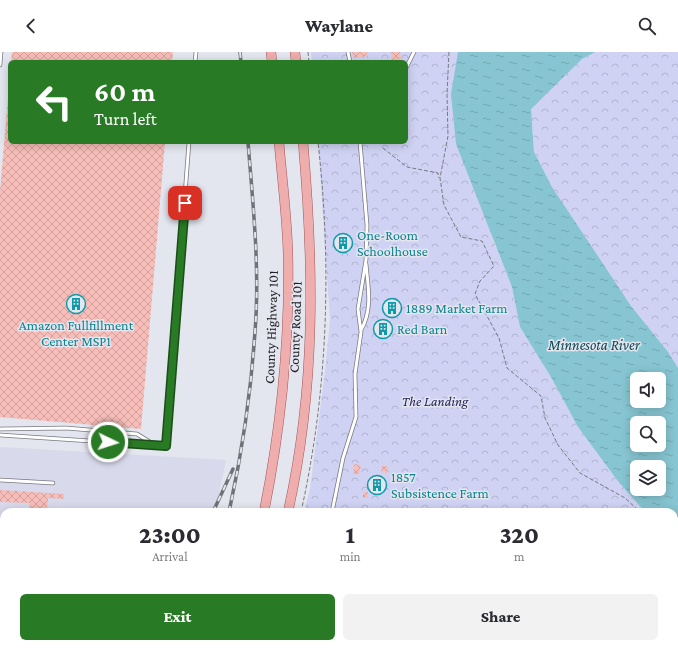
<!DOCTYPE html>
<style>
body{margin:0;font-family:"Crimson Pro",serif;background:#f2f2f3;color:#2b2b33;height:100vh;display:flex;flex-direction:column;font-size:15px;white-space:nowrap}
*{box-sizing:border-box;margin:0}
p{font-size:13px;color:#7c7c81}
.icon{flex:none;width:22px;height:22px;fill:none;stroke:currentColor;stroke-width:2;stroke-linecap:round;stroke-linejoin:round}
.map{position:relative;flex:1;overflow:hidden}
.details{position:absolute;left:0px;top:456px;width:678px;height:140px;display:flex;flex-direction:column;background:#fff;border-radius:12px 12px 0 0;box-shadow:0 2px 10px #0003}
.details>*{flex:none}
.hud{position:absolute;left:8px;top:8px;width:400px;height:84px;border-radius:6px;box-shadow:0 2px 10px #0003;background:#297a25;color:#fff;overflow:hidden}
.controls{position:absolute;left:630px;top:320px;display:grid;gap:8px}
.controls a{display:grid;place-items:center;width:36px;height:36px;border-radius:6px;background:#fff;box-shadow:0 2px 10px #0003;font-size:20px}
.pin{position:absolute;display:grid;place-items:center;width:34px;height:34px;color:#fff;margin:-17px;border-radius:8px;box-shadow:0 2px 6px #0006}
.me{position:absolute;width:44px;margin:-22px;rotate:94deg;stroke-linejoin:round;filter:drop-shadow(0 0 3px #0008)}
.turn{display:flex;align-items:center;gap:14px;height:84px;padding:0 20px;font-size:18px}
.turn .icon{width:52px;height:52px;stroke-width:2.5}
.turn b{display:block;font-size:28px;line-height:34px}
.eta{display:flex;justify-content:space-evenly;align-items:center;height:68px;text-align:center}
.eta b{font-size:24px;font-weight:800;line-height:28px}
.cta{display:flex;gap:8px;margin-top:auto;padding:8px 20px}
.cta a{flex:1;height:46px;border-radius:6px;background:#297a25;color:#fff;font-size:16px;font-weight:800;line-height:46px;text-align:center}
.cta a+a{background:#f2f2f3;color:#2b2b33}
header{display:flex;justify-content:space-between;align-items:center;height:52px;padding:0 20px;background:#fff;font-size:18px;font-weight:800}
.map>svg:first-child{display:block}
.built{fill:#d8d9eb}
.forest{fill:url(#forest-crowns)}
.water{fill:url(#water-ripples);fill-rule:evenodd}
.building{fill:url(#building-cross-hatch)}
.lines{fill:none;stroke-linecap:round;stroke-linejoin:round}
.lane-casing{stroke:#787982;stroke-width:4.5}
.primary-casing{stroke:#9f585a;stroke-width:10}
.path{stroke:#787a80;stroke-width:1;stroke-dasharray:4 2;stroke-linecap:butt}
.lane{stroke:#fff;stroke-width:3}
.primary{stroke:#efadad;stroke-width:9}
.rail-casing{stroke:#717278;stroke-width:3.5}
.rail{stroke:#e3e5ef;stroke-width:2;stroke-dasharray:6;stroke-linecap:butt}
.route-casing{stroke:#1b4f18;stroke-width:10}
.route{stroke:#297a25;stroke-width:7}
.labels{text-anchor:middle;stroke-width:3;stroke-linejoin:round;paint-order:stroke}
.culture-label{font-size:14px;fill:#0d838f;stroke:#e3e5ef;text-anchor:start}
.street-label{font-size:14px;fill:#202124;stroke:#e3e5ef}
.park-label{font-size:14px;font-style:italic;fill:#27245c;stroke:#e3e5ef}
.water-label{font-size:15px;font-style:italic;fill:#0c474f;stroke:#e3e5ef}
</style>
<header><svg class="icon" aria-label="back" viewBox="0 0 24 24"><path d="M15 5l-7 7 7 7"/></svg>Waylane<svg class="icon" aria-label="search" viewBox="0 0 24 24"><circle cx="10" cy="10" r="6"/><path d="M15 15l6 6"/></svg></header>
<div class="map">
<svg width="678" height="596" viewBox="0 0 678 596">
<defs>
<pattern id="forest-crowns" width="20" height="18" patternUnits="userSpaceOnUse"><rect width="20" height="18" fill="#cfd2f3"/><path d="M2 6a3 3 0 1 1 6 0M12 15a3 3 0 1 1 6 0" fill="none" stroke="#b1b4d0"/></pattern>
<pattern id="water-ripples" width="26" height="14" patternUnits="userSpaceOnUse"><rect width="26" height="14" fill="#86c5d1"/><path d="M2 4q2-2 4 0t4 0M15 11q2-2 4 0t4 0" fill="none" stroke="#73a9b3"/></pattern>
<pattern id="building-cross-hatch" width="8" height="8" patternUnits="userSpaceOnUse"><rect width="8" height="8" fill="#f7bdb9"/><path d="M0 0l8 8M0 8l8-8" fill="none" stroke="#d3a29f"/></pattern>
</defs>
<rect width="100%" height="100%" fill="#e3e5ef"/>
<path class="built" d="M 0,395 L 226,408 L 215,460 L 4,460 L 4,592 L 179,592 L 177,596 L 0,596 Z"/>
<path class="forest" d="M 311,0 L 458,0 L 492,185 L 512,235 L 520,275 L 551,325 L 578,375 L 617,428 L 645,460 L 304,460 L 310,437 L 325,319 L 330,268 L 318,90 L 406,90 L 406,10 L 312,10 Z
M 515,0 L 678,0 L 678,340 L 631,254 L 602,214 L 552,135 L 534,100 L 533,80 Z
M 674,503 L 678,509 L 678,596 L 269,596 L 270,592 L 674,592 Z"/>
<path class="water" d="M 458,0 L 595,0 L 582,7 L 531,57 L 534,100 L 552,135 L 631,254 L 668,300 L 678,316 L 678,509 L 674,503 L 674,460 L 645,460 L 617,428 L 578,375 L 551,325 L 520,275 L 512,235 L 456,92 L 451,42 ZM 637,327 L 659,327 L 659,349 L 637,349 ZM 637,371 L 659,371 L 659,393 L 637,393 ZM 637,415 L 659,415 L 659,437 L 637,437 Z"/>
<path class="building" d="M 12,0 L 173,0 L 172,10 L 11,10 Z
M 352,0 L 367,0 L 368,4 L 353,6 Z
M 391,0 L 400,0 L 401,7 L 392,8 Z
M 9,34 L 10,90 L 165,90 L 141,377 L 0,365 L 0,139 Z
M 341,187 L 347,190 L 346,194 L 339,192 Z
M 387,250 L 399,252 L 397,261 L 386,259 Z
M 378,269 L 389,269 L 388,285 L 378,285 Z
M 354,412 L 361,413 L 359,422 L 353,422 Z
M 382,414 L 388,414 L 387,421 L 381,420 Z
M 374,424 L 380,424 L 380,441 L 374,441 Z
M 0,438 L 64,442 L 64,447 L 48,446 L 47,458 L 29,457 L 30,451 L 0,450 Z
M 363,440 L 368,440 L 368,446 L 363,445 Z"/>
<g class="lines">
<defs>
<path id="lane" d="M 348,0 L 350,10
M 195,10 L 196,0
M 0,13 L 1,0
M 406,16 L 414,0
M 361,278 C 373,257 368,235 366,212
M 0,377 L 66,376 L 137,382 L 153,392
M 0,383 L 166,394 L 189,90
M 0,428 L 53,431
M 332,460 L 343,406 L 356,365 L 355,322 L 361,280 L 358,257 L 366,208 L 367,173 L 360,90
M 0,469 L 4,469
M 0,568 L 4,566
M 329,592 L 329,596"/>
<path id="primary" d="M 271,0 L 272,10
M 295,0 L 296,10
M 264,460 C 281,375 290,289 288,202 C 287,164 282,127 279,90
M 288,460 C 316,335 314,216 303,90
M 224,596 L 226,592
M 249,596 L 251,592"/>
</defs>
<use href="#lane" class="lane-casing"/>
<use href="#primary" class="primary-casing"/>
<path class="path" d="M 308,0 L 309,10
M 449,0 L 447,42 L 448,84 L 440,126 L 444,153 L 461,185 L 482,189 L 494,214 L 480,229 L 475,242 L 499,286 L 507,316 L 541,344 L 545,366 L 558,393 L 580,421 L 625,446 L 640,460
M 383,96 L 407,115 L 438,121 L 439,126
M 301,460 C 328,339 332,213 318,90
M 674,523 L 678,529
M 674,590 L 678,589
M 262,596 L 263,592
M 655,596 L 664,592"/>
<use href="#lane" class="lane"/>
<use href="#primary" class="primary"/>
<defs>
<path id="rail" d="M 240,0 L 241,10
M 213,460 L 233,417
M 229,460 C 242,401 251,340 255,280 C 260,217 253,153 248,90
M 189,596 L 190,592"/>
</defs>
<use href="#rail" class="rail-casing"/>
<use href="#rail" class="rail"/>
</g>
<g class="lines">
<defs>
<path id="route" d="M 108,390 L 166,394 L 185,151"/>
</defs>
<use href="#route" class="route-casing"/>
<use href="#route" class="route"/>
</g>
<defs>
<symbol id="building-ring" viewBox="-11 -11 22 22"><circle r="9.5" fill="#e3e5ef" stroke="#0f9aa8" stroke-width="1.5"/><path d="M-4-6H4V6H1V3H-1V6H-4ZM-2.5-4.3h1.7v1.8h-1.7ZM.8-4.3h1.7v1.8H.8ZM-2.5-1h1.7V.8h-1.7ZM.8-1h1.7V.8H.8Z" fill="#0f9aa8"/></symbol>
</defs>
<g fill-rule="evenodd">
<use href="#building-ring" x="332" y="180" width="22" height="22"/>
<use href="#building-ring" x="65" y="241" width="22" height="22"/>
<use href="#building-ring" x="381" y="245" width="22" height="22"/>
<use href="#building-ring" x="372" y="266" width="22" height="22"/>
<use href="#building-ring" x="366" y="422" width="22" height="22"/>
</g>
<g class="labels">
<g class="culture-label">
<text x="357" y="188">One-Room<tspan x="357" dy="16">Schoolhouse</tspan></text>
<text x="406" y="261">1889 Market Farm</text>
<text x="76" y="278" text-anchor="middle">Amazon Fullfillment<tspan x="76" dy="16">Center MSP1</tspan></text>
<text x="397" y="282">Red Barn</text>
<text x="391" y="430">1857<tspan x="391" dy="16">Subsistence Farm</tspan></text>
</g>
<g class="street-label">
<text transform="translate(271 275) rotate(-88)" y="5">County Highway 101</text>
<text transform="translate(295 275) rotate(-88)" y="5">County Road 101</text>
</g>
<g class="park-label">
<text x="435" y="354">The Landing</text>
</g>
<g class="water-label">
<text x="594" y="298">Minnesota River</text>
</g>
</g>
</svg>
<div class="controls">
<a><svg class="icon" aria-label="sound" viewBox="0 0 24 24"><path d="M4 9h4l5-4v14l-5-4H4zM17 9q2 3 0 6"/></svg></a>
<a><svg class="icon" aria-label="search" viewBox="0 0 24 24"><circle cx="10" cy="10" r="6"/><path d="M15 15l6 6"/></svg></a>
<a><svg class="icon" aria-label="layers" viewBox="0 0 24 24"><path d="M12 4l9 5-9 5-9-5zM3 14l9 5 9-5"/></svg></a>
</div>
<div class="pin" style="left:185px;top:151px;background:#d93025"><svg class="icon" aria-label="arrive" viewBox="0 0 24 24"><path d="M6 21V4h12l-3 4 3 4H6"/></svg></div>
<svg class="me" style="left:108px;top:390px" viewBox="-20 -20 40 40"><circle r="17" fill="#297a25" stroke="#fff" stroke-width="3"/><path d="M0-11L8 9 0 5-8 9z" fill="#fff"/></svg>
<div class="hud">
<div class="turn"><svg class="icon" aria-label="left" viewBox="0 0 24 24"><path d="M17 20v-9H6M10 6l-5 5 5 5"/></svg><div><b>60 m</b>Turn left</div></div>
</div>
<section class="details">
<div class="eta">
<div><b>23:00</b><p>Arrival</p></div>
<div><b>1</b><p>min</p></div>
<div><b>320</b><p>m</p></div>
</div>
<div class="cta"><a>Exit</a><a>Share</a></div>
</section>
</div>
